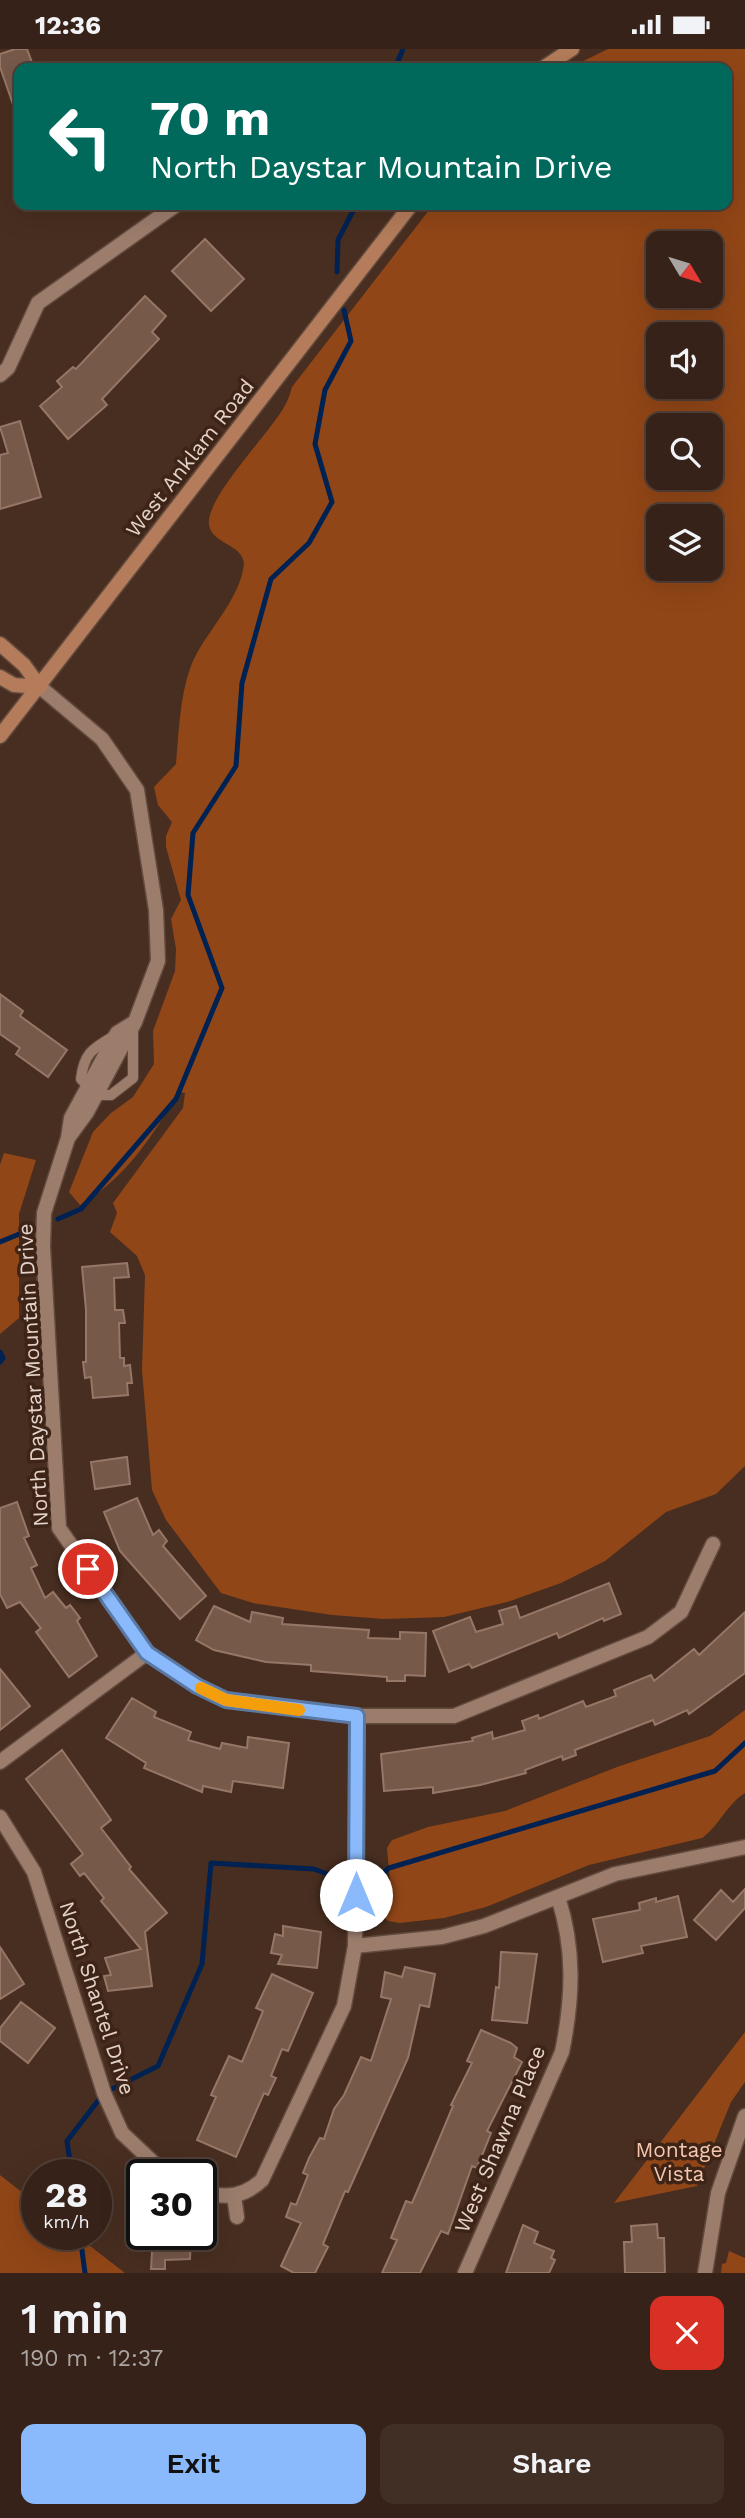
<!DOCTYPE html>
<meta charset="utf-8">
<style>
body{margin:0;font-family:"Work Sans",sans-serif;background:#412f25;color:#f1f3f6;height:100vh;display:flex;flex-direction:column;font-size:26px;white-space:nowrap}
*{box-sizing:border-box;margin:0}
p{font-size:23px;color:#aaa4a2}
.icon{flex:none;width:38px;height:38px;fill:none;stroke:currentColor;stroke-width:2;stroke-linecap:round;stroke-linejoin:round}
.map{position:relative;height:2224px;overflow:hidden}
.side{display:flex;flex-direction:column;background:#362218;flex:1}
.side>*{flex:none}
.top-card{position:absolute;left:14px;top:14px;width:718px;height:147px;border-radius:14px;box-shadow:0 7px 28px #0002,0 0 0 2px #503f37;background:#00695c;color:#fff;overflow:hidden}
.needle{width:46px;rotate:128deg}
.buttons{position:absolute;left:646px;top:182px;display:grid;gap:14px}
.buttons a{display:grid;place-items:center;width:77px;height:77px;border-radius:14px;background:#362218;box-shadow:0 7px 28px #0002,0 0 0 2px #503f37;font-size:35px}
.speed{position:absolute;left:21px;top:2110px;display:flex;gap:14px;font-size:35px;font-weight:700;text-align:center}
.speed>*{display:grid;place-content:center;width:91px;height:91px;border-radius:50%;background:#362218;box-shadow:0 7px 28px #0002,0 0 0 2px #503f37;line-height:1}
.speed small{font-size:18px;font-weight:400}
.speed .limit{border:4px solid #111;border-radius:10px;background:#fff;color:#111}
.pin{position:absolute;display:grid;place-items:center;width:60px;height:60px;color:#fff;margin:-30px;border:4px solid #fff;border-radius:50%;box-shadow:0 2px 7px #0007}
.me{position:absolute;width:77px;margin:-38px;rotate:0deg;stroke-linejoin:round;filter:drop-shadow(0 0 5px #0008)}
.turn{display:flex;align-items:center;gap:24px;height:147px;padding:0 21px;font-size:32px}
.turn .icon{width:91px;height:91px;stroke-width:2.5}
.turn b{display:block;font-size:49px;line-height:60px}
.round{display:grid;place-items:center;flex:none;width:74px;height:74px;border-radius:14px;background:#412f25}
.overview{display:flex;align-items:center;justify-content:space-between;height:119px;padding:0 21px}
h1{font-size:42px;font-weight:600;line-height:52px}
.action{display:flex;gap:14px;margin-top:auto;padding:14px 21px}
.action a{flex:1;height:80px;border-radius:14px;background:#8abafc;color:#111;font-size:28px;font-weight:600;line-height:80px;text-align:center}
.action a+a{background:#412f25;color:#f1f3f6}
.status{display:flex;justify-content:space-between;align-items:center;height:49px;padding:0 35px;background:#362218;direction:ltr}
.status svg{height:19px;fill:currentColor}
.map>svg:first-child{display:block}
.green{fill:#914617;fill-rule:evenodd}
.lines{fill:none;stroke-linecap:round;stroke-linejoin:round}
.stream{stroke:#002253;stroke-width:5}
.building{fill:#765949;stroke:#967767;stroke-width:2}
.lane-casing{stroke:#614a3e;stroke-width:12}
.street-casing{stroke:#614a3e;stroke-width:17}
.secondary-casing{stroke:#614a3e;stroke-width:17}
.lane{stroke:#9c7d6c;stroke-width:10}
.street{stroke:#9c7d6c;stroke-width:14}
.secondary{stroke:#b47c5a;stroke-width:14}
.route-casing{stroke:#5a79a4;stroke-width:18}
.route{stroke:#8abafc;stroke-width:12}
.slow{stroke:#f59e0b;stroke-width:12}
.labels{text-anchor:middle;stroke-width:7;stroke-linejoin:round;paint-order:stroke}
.street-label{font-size:21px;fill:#e4d3ca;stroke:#3e2416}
.park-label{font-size:21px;fill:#f5c7b0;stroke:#3e2416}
</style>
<div class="status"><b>12:36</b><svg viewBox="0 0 49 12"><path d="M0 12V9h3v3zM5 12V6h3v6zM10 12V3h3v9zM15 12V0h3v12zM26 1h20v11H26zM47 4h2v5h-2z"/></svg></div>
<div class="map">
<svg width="745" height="2224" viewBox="0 0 745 2224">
<rect width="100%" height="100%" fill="#482e20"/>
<path class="green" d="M 608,0 L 745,0 L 745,1417 L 716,1445 L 666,1463 L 605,1512 L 561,1534 L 507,1553 L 444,1568 L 384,1570 L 332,1566 L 253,1554 L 221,1544 L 166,1471 L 152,1441 L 142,1321 L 145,1226 L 137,1207 L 110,1183 L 117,1164 L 113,1154 L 183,1059 L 185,1044 L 180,1043 C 149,1090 129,1126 80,1156 L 69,1143 L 93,1083 L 111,1064 L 133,1048 L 154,1015 L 153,982 L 175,922 L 176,900 L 171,870 L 181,851 L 166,798 L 166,787 L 172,773 L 158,756 L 154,738 L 176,715 C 179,683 180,634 197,604 C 212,577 241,547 244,514 C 242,495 212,495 209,476 C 205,449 271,383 284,358 C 288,352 290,345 292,338 L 433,156 L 726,156 L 726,19 L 569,19 ZM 710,194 L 710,247 L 658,247 L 658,194 ZM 710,285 L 710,338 L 658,338 L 658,285 ZM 710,376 L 710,429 L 658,429 L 658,376 ZM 710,467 L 710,520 L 658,520 L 658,467 Z
M 4,1104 L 36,1111 L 19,1165 L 19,1269 L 0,1285 L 0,1116 Z
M 745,1661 L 745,1744 C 727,1755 719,1777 702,1789 L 589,1816 L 486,1858 L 444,1869 L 400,1874 L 388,1872 L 373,1856 L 373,1845 L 391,1844 L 387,1799 L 392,1791 L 428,1778 L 505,1762 L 617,1718 L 710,1687 Z
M 745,1983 L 745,2033 L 731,2053 L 697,2137 L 614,2154 Z
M 0,2126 L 37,2155 L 37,2186 L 76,2186 L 125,2224 L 0,2224 Z
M 729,2202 L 745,2209 L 745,2224 L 721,2224 L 722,2215 L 726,2214 Z"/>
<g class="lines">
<path class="stream" d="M 395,19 L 403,0
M 337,223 L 338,191 L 356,156
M 58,1170 L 81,1160 L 176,1050 L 222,939 L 188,846 L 193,784 L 236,717 L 242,634 L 271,530 L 309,494 L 332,453 L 315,395 L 325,341 L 351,292 L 344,261
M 0,1193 L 29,1181
M 0,1303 L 3,1309 L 0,1313
M 377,1829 L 389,1819 L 715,1722 L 745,1694
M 72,2126 L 67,2092 L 104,2044 L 158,2017 L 202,1915 L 211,1814 L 314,1820 L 335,1828
M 80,2186 L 85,2224"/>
</g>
<path class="building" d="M 15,0 L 27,0 L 34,19 L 19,19 L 17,67 L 0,18 L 0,5 Z
M 205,190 L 244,230 L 211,262 L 172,222 Z
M 145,247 L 166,267 L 152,283 L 159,290 L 102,350 L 107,356 L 68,390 L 40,357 L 62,338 L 57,332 L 73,318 L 76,320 Z
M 20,372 L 41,448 L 0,460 L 0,406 L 8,404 L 0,378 Z
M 0,945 L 23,962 L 20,967 L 67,1001 L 48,1028 L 16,1005 L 20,999 L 0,985 Z
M 127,1214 L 129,1228 L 114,1229 L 115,1261 L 123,1261 L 125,1274 L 119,1274 L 120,1309 L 124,1309 L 124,1317 L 130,1316 L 132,1334 L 127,1334 L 128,1346 L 93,1349 L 91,1328 L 85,1329 L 83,1313 L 86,1313 L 86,1261 L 82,1218 Z
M 127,1408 L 130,1435 L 95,1440 L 91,1413 Z
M 137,1449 L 153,1486 L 159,1481 L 167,1492 L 163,1497 L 206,1547 L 180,1570 L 120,1502 L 104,1463 Z
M 17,1453 L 29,1487 L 24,1489 L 37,1516 L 31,1519 L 45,1549 L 53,1543 L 66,1559 L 70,1556 L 80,1569 L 77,1572 L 97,1607 L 69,1628 L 36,1583 L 41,1579 L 20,1553 L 7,1559 L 0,1545 L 0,1459 Z
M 609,1534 L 621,1565 L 604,1572 L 603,1569 L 559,1589 L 557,1584 L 472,1619 L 469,1615 L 449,1623 L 433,1582 L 470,1568 L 476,1583 L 503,1575 L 499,1562 L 516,1557 L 520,1569 Z
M 214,1557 L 250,1573 L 252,1563 L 283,1569 L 282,1575 L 369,1581 L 368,1589 L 400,1590 L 400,1583 L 426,1584 L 425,1627 L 405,1626 L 405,1632 L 387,1632 L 387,1628 L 311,1622 L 311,1616 L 266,1613 L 214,1601 L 196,1591 Z
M 745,1563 L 745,1624 L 689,1665 L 687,1661 L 655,1676 L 653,1671 L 575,1701 L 576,1706 L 563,1711 L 562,1707 L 525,1721 L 526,1724 L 480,1736 L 433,1744 L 433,1738 L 384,1742 L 381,1705 L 473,1692 L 472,1689 L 492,1683 L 493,1690 L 525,1681 L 522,1672 L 538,1666 L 539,1670 L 583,1652 L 586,1658 L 616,1647 L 614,1641 L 651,1626 L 654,1632 L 694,1600 L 699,1606 Z
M 0,1620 L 30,1657 L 0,1681 Z
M 132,1649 L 156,1663 L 154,1668 L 191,1683 L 188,1691 L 220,1700 L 222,1694 L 247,1699 L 248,1688 L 289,1694 L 283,1739 L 233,1732 L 231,1743 L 203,1737 L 202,1743 L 144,1719 L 146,1714 L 106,1689 Z
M 62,1701 L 111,1771 L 101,1779 L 131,1818 L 129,1820 L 167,1864 L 145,1883 L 152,1937 L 108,1942 L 104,1927 L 111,1926 L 105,1909 L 141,1900 L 101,1852 L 104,1849 L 84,1824 L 80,1827 L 71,1815 L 83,1805 L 26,1730 Z
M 745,1840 L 745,1859 L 716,1891 L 694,1871 L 721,1841 L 733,1853 Z
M 678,1847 L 687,1888 L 641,1897 L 643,1904 L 603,1913 L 593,1870 L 640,1861 L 639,1854 L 656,1849 L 656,1853 Z
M 283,1877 L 321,1883 L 317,1919 L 278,1915 L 282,1906 L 271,1904 L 275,1885 L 283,1887 Z
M 0,1898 L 24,1935 L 0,1950 Z
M 501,1903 L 537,1905 L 527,1974 L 492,1971 L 496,1938 L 499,1939 Z
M 405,1918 L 435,1925 L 429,1958 L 420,1956 L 408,2009 L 348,2143 L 345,2142 L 323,2195 L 328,2198 L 315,2224 L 294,2224 L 281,2217 L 301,2174 L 286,2168 L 291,2154 L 296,2156 L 308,2126 L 303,2124 L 309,2109 L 320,2089 L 324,2090 L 334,2060 L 344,2046 L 361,2008 L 371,2012 L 391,1950 L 381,1948 L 385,1923 L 402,1928 Z
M 272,1925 L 313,1944 L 288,2002 L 282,2000 L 271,2027 L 276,2029 L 268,2046 L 264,2044 L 236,2108 L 197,2091 L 216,2048 L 211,2046 L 229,2007 L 242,2013 L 263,1962 L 256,1959 Z
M 21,1953 L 55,1979 L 28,2014 L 0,1992 L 0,1979 Z
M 481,1981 L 511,1994 L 517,1999 L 514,2008 L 522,2013 L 487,2082 L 491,2084 L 477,2119 L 472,2117 L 448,2185 L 441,2182 L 420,2224 L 382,2224 L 397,2191 L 391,2189 L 406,2152 L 412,2154 L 430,2112 L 453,2057 L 451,2056 L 472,2014 L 467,2012 Z
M 657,2175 L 658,2189 L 664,2189 L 665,2224 L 625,2224 L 624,2193 L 632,2193 L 631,2177 Z
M 523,2176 L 538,2183 L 534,2194 L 554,2202 L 551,2209 L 555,2211 L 549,2224 L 506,2224 Z
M 153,2186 L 191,2186 L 190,2210 L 165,2211 L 165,2220 L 151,2220 Z"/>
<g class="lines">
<defs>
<path id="lane" d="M 114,987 C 92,1000 84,1004 81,1030 L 97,1046 L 111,1046 L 133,1029 L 133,981"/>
<path id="street" d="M 0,326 L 8,319 L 38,254 L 176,156
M 40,638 L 102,690 L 137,741 L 156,861 L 158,912 L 135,973
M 68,1089 L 87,1063 L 135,973 L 117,984 L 71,1069 L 68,1089 L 44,1164 L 43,1198 L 59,1479 L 147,1604 L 197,1637 L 226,1651 L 357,1667 L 454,1667 L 648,1588 L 681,1563 L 713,1495
M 0,1713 L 147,1604
M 0,1768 L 34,1823 L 104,2044 L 122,2084 L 159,2119 L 173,2126
M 355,1897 L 442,1888 L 484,1877 L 615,1825 L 745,1798
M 201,2141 C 224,2151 244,2148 262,2131 L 344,1957 L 355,1897 L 357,1667
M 234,2147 L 237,2168
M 465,2224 L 562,2003 C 573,1949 575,1900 558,1848
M 705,2224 L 718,2144 L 745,2067"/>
<path id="secondary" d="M 543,19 L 572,0
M 0,595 L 24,616 L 40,638
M 0,628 L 14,636 L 40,638
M 0,687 L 411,156"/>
</defs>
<use href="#lane" class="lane-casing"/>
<use href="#street" class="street-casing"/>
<use href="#secondary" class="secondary-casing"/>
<use href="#lane" class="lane"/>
<use href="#street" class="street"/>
<use href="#secondary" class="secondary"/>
</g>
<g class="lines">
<defs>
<path id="route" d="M 88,1520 L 147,1604 L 197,1637 L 226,1651 L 357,1667 L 356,1846"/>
</defs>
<use href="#route" class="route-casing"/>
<use href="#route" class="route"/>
<path class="slow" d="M 201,1639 L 226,1651 L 299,1661"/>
</g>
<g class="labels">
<g class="street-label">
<text transform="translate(190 409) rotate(-52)" y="7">West Anklam Road</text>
<text transform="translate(33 1326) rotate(-93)" y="7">North Daystar Mountain Drive</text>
<text transform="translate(97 1949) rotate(72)" y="7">North Shantel Drive</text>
<text transform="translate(500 2090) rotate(-67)" y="7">West Shawna Place</text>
</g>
<g class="park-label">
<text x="679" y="2108">Montage<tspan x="679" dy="24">Vista</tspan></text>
</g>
</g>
</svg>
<div class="buttons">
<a><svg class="needle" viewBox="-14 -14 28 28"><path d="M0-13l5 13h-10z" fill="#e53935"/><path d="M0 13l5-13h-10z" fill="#aaa4a2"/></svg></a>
<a><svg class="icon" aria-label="sound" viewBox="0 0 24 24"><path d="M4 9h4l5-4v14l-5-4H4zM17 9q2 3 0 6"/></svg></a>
<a><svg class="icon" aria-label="search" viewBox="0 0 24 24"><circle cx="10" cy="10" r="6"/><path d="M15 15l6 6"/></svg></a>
<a><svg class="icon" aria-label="layers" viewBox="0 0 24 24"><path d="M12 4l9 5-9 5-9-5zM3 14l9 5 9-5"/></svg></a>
</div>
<div class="speed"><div>28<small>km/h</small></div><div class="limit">30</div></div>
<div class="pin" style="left:88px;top:1520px;background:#d93025"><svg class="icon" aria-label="arrive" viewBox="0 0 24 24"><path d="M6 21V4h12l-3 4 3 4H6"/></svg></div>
<svg class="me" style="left:356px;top:1846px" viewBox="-20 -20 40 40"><circle r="19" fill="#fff"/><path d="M0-13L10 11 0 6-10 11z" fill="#8abafc"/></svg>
<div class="top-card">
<div class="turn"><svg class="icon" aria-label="left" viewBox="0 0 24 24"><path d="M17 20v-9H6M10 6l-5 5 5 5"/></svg><div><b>70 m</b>North Daystar Mountain Drive</div></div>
</div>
</div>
<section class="side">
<div class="overview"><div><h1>1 min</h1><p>190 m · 12:37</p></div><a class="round" style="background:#d93025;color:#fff"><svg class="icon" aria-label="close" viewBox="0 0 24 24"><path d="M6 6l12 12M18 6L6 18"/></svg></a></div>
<div class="action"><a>Exit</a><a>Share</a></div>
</section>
